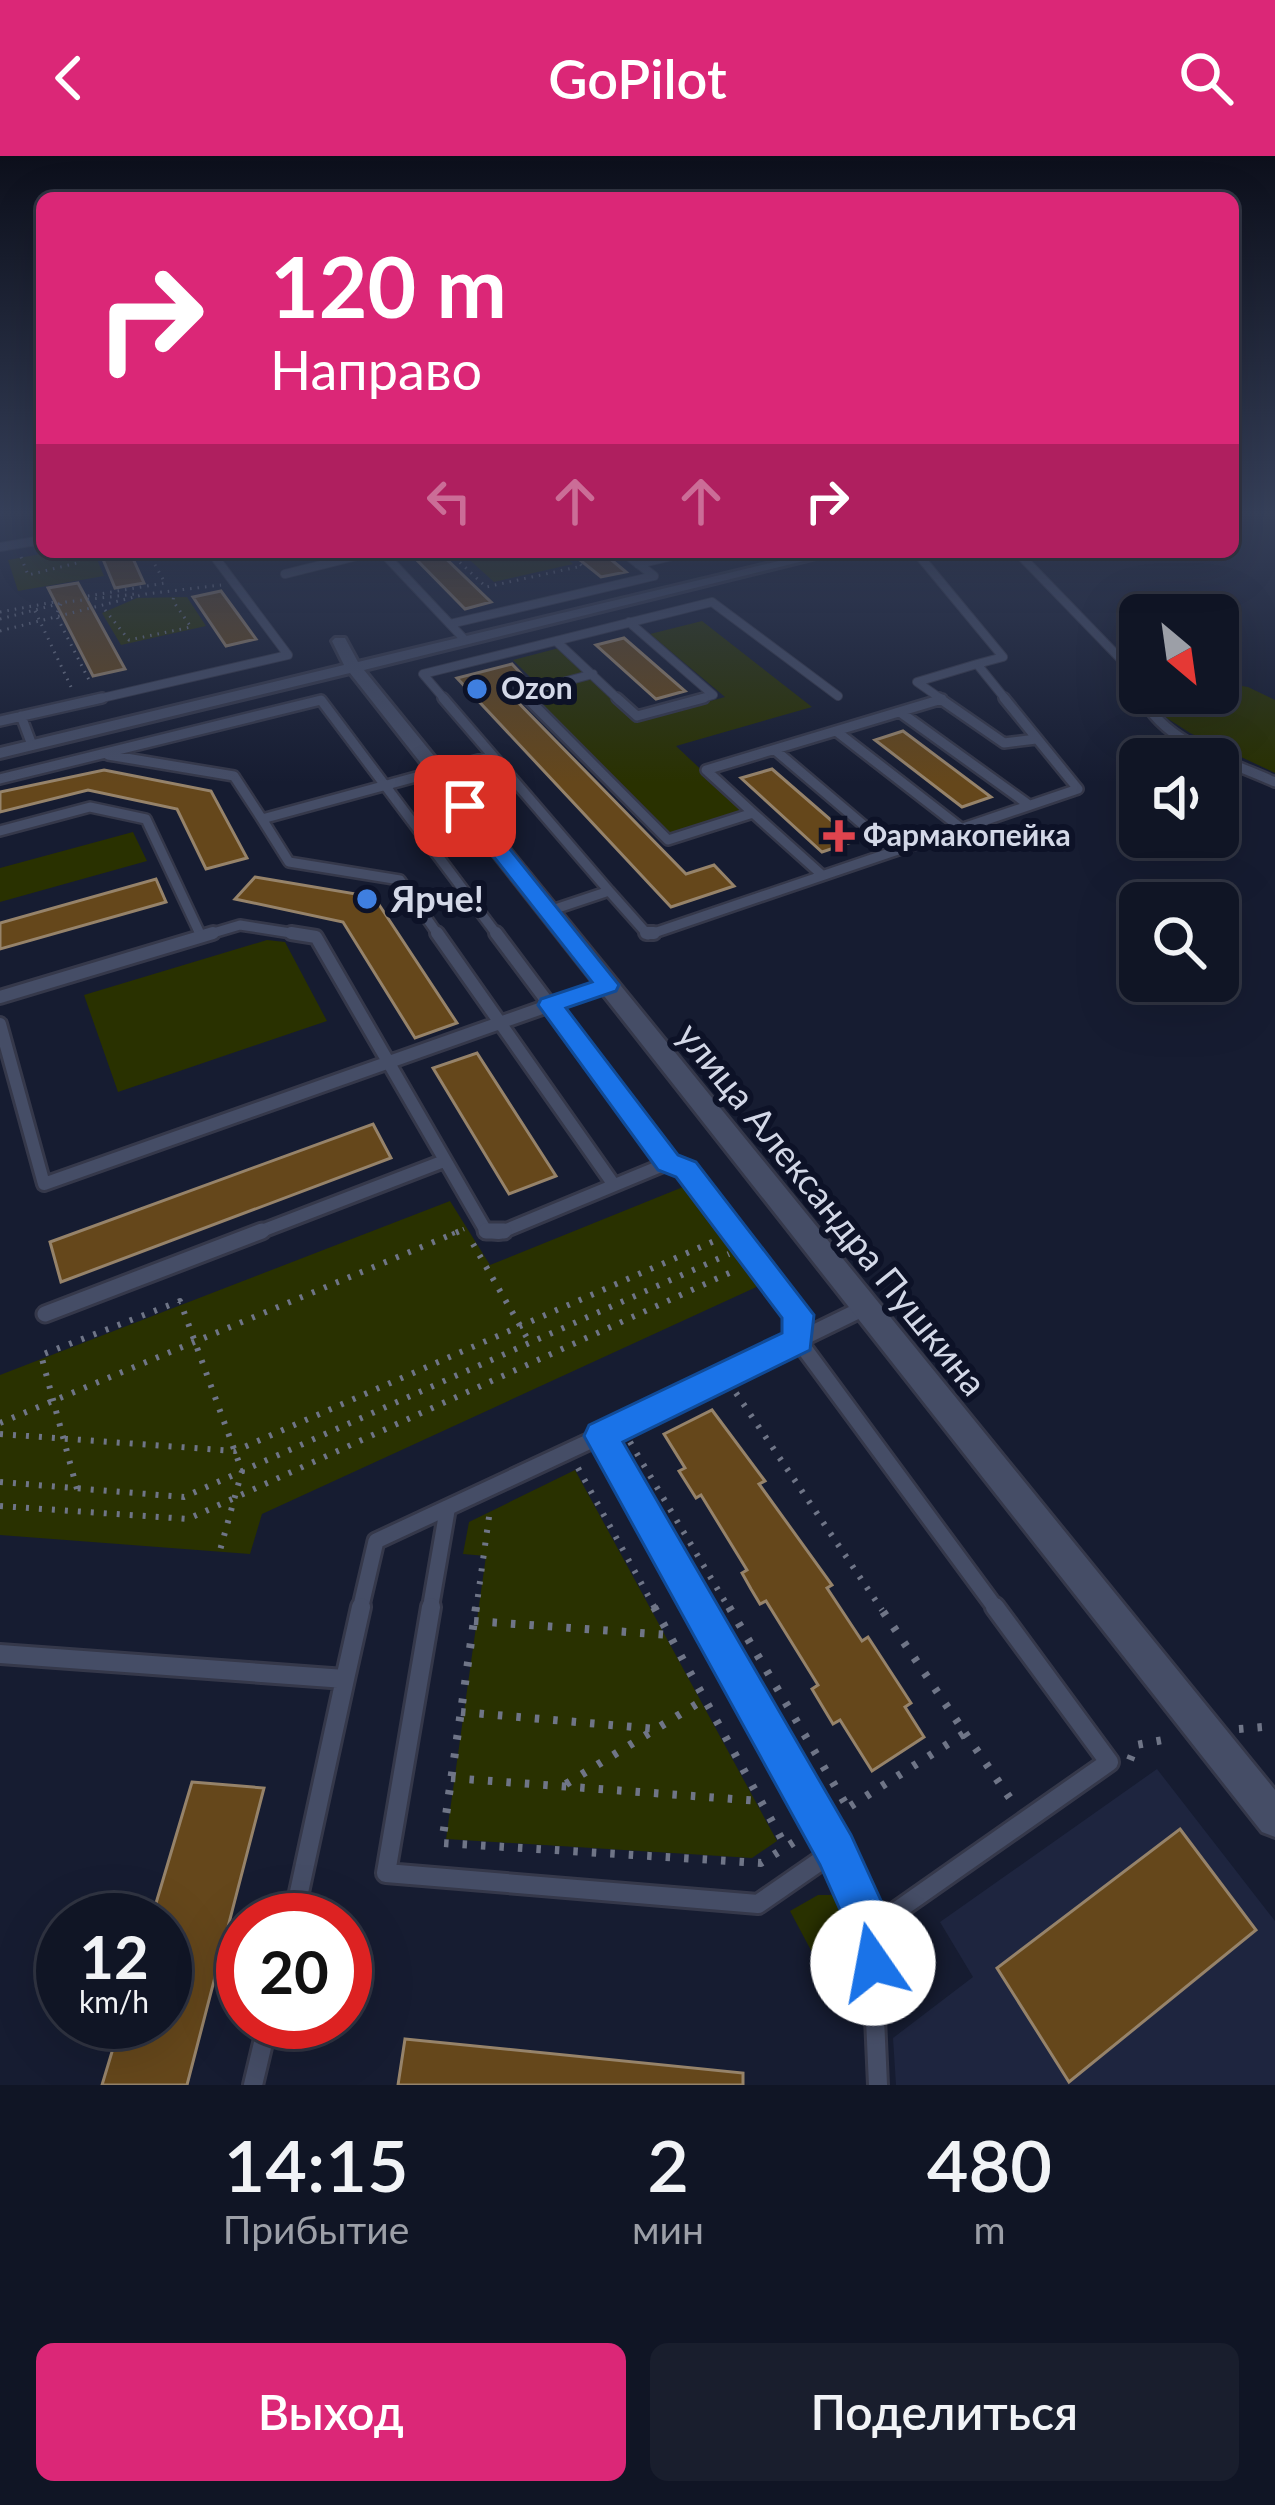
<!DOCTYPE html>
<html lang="ru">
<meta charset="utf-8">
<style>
body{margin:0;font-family:Lato,sans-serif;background:#191e2d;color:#f1f3f6;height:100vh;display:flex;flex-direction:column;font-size:45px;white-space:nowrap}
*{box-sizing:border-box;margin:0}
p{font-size:39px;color:#9c9fa7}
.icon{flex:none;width:66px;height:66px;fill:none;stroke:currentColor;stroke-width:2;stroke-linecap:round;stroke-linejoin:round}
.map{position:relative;height:1929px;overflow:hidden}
.side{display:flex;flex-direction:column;background:#101525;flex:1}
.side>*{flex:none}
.banner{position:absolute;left:36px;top:36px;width:1203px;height:366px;border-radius:18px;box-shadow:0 12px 48px #0002,0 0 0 3px #303442;background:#db2777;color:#fff;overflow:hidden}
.needle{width:78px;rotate:151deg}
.controls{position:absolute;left:1119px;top:438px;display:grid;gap:24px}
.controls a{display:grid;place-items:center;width:120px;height:120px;border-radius:18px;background:#101525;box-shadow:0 12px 48px #0002,0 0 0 3px #303442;font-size:60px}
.speed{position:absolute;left:36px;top:1737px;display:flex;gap:24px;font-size:60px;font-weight:700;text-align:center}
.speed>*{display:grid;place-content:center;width:156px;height:156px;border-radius:50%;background:#101525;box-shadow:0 12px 48px #0002,0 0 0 3px #303442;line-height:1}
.speed small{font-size:30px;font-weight:400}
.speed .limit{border:18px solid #d22;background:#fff;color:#111}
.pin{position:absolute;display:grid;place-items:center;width:102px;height:102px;color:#fff;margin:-51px;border-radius:24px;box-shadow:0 6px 18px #0006}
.me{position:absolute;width:132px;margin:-66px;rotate:348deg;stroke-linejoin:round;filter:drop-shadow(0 0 9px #0008)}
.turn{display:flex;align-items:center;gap:42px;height:252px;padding:0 36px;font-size:54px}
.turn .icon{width:156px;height:156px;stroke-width:2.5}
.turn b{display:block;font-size:84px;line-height:102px}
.lanes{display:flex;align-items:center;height:114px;padding:0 36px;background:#0003;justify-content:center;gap:60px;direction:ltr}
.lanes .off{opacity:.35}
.eta{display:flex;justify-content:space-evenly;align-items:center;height:204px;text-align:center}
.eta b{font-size:72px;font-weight:600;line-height:84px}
.primary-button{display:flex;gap:24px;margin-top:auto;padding:24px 36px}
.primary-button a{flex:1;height:138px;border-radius:18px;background:#db2777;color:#fff;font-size:48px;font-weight:600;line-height:138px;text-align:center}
.primary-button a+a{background:#191e2d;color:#f1f3f6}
header{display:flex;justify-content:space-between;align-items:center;height:156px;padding:0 36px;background:#db2777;color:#fff;font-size:54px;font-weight:600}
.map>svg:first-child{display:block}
.built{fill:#1e253f}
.green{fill:#293100}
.building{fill:#65471b;stroke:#96836a;stroke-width:3}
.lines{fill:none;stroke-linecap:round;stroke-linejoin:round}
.lane-far4-casing{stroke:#35384a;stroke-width:10}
.lane-far3-casing{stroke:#35384a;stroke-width:14}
.lane-far2-casing{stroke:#35384a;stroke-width:18}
.lane-far1-casing{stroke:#35384a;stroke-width:21}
.lane-casing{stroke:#35384a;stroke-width:24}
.street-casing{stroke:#35384a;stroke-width:6}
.path-far3{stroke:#6f7587;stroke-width:3;stroke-dasharray:1.5 6;stroke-linecap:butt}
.path-far2{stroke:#6f7587;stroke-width:4.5;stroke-dasharray:3 9;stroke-linecap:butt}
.path-far1{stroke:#6f7587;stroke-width:6;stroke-dasharray:3 10;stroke-linecap:butt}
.path{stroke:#6f7587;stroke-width:8;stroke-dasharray:4.5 14;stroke-linecap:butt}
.lane-far4{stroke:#454d66;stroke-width:8}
.lane-far3{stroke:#454d66;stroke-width:9}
.lane-far2{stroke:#454d66;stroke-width:12}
.lane-far1{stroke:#454d66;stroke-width:15}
.lane{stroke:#454d66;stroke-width:18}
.street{fill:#454d66;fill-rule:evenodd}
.route{fill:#1a73e8;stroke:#114b97;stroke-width:3}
.shop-dot{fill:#3f7fe0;stroke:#0d1227;stroke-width:4.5}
.health-dot{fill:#e0444e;stroke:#0d1227;stroke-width:4.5}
.labels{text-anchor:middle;stroke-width:12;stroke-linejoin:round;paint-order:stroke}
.far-poi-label{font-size:30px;font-weight:bold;fill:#d3d8e7;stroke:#0d1227;text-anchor:start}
.poi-label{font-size:36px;font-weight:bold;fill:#d3d8e7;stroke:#0d1227;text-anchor:start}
.street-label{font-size:36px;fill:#d3d8e7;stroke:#0d1227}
</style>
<header><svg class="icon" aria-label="back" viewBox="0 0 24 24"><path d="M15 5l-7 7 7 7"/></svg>GoPilot<svg class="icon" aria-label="search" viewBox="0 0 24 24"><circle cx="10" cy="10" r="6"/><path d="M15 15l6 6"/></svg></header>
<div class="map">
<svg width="1275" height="1929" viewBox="0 0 1275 1929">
<rect width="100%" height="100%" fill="#161c31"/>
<path class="built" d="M 1157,1613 L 1275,1765 L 1275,1929 L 896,1929 L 893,1882 L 973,1821 L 940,1766 Z"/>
<path class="green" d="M 52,396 L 94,396 L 104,420 L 18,435 L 8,404 Z
M 461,396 L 559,396 L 573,408 L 494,426 Z
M 187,441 L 206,470 L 121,489 L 102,457 L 137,442 Z
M 702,465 L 812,551 L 676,590 L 745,655 L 670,679 L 519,527 L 532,523 L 513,504 L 559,492 L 638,565 L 725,541 L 650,478 Z
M 1218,526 L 1248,531 L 1275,544 L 1275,617 L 1190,577 L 1148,550 L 1151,537 L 1218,537 Z
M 133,676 L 147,705 L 0,746 L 0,712 Z
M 267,784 L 285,786 L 327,865 L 118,936 L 84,839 Z
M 688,1029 L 763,1128 L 262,1358 L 250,1398 L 0,1379 L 0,1219 L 450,1045 L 490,1109 Z
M 575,1314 L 777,1685 L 752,1702 L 446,1683 L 486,1400 L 463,1398 L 469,1366 Z
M 818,1739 L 832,1739 C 851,1768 858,1806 830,1830 L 790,1755 Z"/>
<path class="building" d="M 100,396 L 130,396 L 144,427 L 115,432 Z
M 409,396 L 439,396 L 491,446 L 465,453 Z
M 570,396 L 602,396 L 626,416 L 601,421 Z
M 78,427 L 125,513 L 93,520 L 48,432 Z
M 221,435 L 240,461 L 256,483 L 226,490 L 193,441 Z
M 624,482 L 685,535 L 656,543 L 596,489 Z
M 512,508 L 526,523 L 501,529 L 686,718 L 714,709 L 734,730 L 671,751 L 457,522 Z
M 903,575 L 991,641 L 962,651 L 875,584 Z
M 772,613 L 855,685 L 822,696 L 741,622 Z
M 104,614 L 211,635 L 247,702 L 206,713 L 177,653 L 88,634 L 0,656 L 0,636 Z
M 255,721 L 374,741 L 457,867 L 415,882 L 343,766 L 235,743 Z
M 156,723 L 166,746 L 0,793 L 0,767 Z
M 477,897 L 556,1020 L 509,1038 L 433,912 Z
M 373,968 L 391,1002 L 61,1126 L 50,1086 Z
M 712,1254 L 765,1325 L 759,1328 L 832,1429 L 827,1432 L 862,1485 L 868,1481 L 911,1547 L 905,1551 L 924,1581 L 872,1615 L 840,1564 L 833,1568 L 812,1533 L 818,1529 L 766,1445 L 760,1448 L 751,1433 L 742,1417 L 747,1414 L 701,1339 L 696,1342 L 679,1315 L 685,1312 L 664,1278 Z
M 192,1626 L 264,1632 L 187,1929 L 102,1929 L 121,1866 L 165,1866 L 165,1764 L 151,1764 Z
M 1180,1673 L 1256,1774 L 1069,1926 L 997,1812 Z
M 405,1883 L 743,1917 L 743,1929 L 398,1929 Z"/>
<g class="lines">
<defs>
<path id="lane-far4" d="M 0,391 L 42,384
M 382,396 L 465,484
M 916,396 L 1003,501 L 977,508 L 1007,545
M 1017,396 L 1137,520 L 1140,534
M 638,408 L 690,396
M 285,418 L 373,396
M 629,466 L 713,539 L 693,545
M 450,468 L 654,420 L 623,396
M 556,485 L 620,545
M 1141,537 L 1144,545
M 89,545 L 288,499 L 211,396
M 446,545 L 423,518 L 712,446 L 838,540
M 530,545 L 522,537 L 593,518
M 937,545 L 942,543
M 944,545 L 917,526 L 977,508"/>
<path id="lane-far3" d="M 443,542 L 609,735 L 549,755
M 527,542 L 668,684 L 753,657 L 706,614 L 942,543
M 617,542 L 637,560 L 704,542
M 939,542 L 1004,587 L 1036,583
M 1143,542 C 1164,587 1233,607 1275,626
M 900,556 L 1029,649
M 21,560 L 32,589
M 0,565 L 102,542
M 836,575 L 961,672
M 775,594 L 894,695
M 108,599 L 234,620 L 262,663 L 493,600
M 0,623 L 321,544 L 498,780
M 753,657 L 822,719
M 262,663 L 289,706 L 400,724 L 439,780
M 0,675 L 90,651 L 146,663 L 201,780
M 609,735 L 648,779 L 1078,633 L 1004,542
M 203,780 L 240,769 L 310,780"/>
<path id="lane-far2" d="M 291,777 L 316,781 L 486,1075 L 499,1077 L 668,1007
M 437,777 L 614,1029
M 496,777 L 668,1007 L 686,1013 L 736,1078
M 646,777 L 654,777
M 0,841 L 213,777
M 0,868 L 44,1028 L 607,829
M 254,1078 L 444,1005"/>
<path id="lane-far1" d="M 486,1075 L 504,1075
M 733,1075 L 798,1159 L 798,1184 L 997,1454
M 45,1158 L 262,1075
M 601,1280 L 864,1152
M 360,1454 L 376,1385 L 601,1280 L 700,1454
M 430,1454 L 447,1355"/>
<path id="lane" d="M 431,1451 L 386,1717 L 758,1748 L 836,1694 L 871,1773 L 878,1929
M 698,1451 L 836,1694
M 0,1498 L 345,1523 L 361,1451
M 293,1764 L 345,1523
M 871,1773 L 1109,1606 L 995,1451
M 253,1929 L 268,1866"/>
<path id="street" d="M 816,396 L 840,396 L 364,514 L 1275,1634 L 1275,1681 L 1262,1676 L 350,517 L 0,602 L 0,592 L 344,509 L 332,485 L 335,482 L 345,482 L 358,506 Z"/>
</defs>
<use href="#lane-far4" class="lane-far4-casing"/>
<use href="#lane-far3" class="lane-far3-casing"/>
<use href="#lane-far2" class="lane-far2-casing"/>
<use href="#lane-far1" class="lane-far1-casing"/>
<use href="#lane" class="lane-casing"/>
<use href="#street" class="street-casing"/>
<path class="path-far3" d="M 449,396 L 486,431 L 582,410 L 569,396
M 21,401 L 28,419 L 81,406 L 78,396
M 88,440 L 165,427 L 148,396
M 61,448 L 56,459 L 91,528
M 105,454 L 129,484 L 191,471 L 173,445 L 174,437
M 35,455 L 73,535
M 0,456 L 54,446
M 0,463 L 66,446 L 135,438
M 0,475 L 146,438 L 221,429"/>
<path class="path-far2" d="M 452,1078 L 464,1073"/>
<path class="path-far1" d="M 473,1088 L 530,1187
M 736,1237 L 882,1454
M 0,1267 L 460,1075
M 0,1278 L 235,1295 L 719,1083
M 630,1286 L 730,1454
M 578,1312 L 656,1454
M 0,1326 L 184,1341 L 729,1098
M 77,1333 L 41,1199 L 180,1145 L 242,1315 L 219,1398
M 0,1350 L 188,1363 L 738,1113
M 476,1454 L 490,1354"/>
<path class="path" d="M 476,1451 L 442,1687 L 761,1707 L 805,1679
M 654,1451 L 786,1691
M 729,1451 L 848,1652
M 474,1465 L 669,1479
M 461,1556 L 657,1573
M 1239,1573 L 1275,1570
M 965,1577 L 1016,1651
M 1130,1604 L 1136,1589 L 1174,1582
M 451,1622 L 760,1645
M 566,1628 L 705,1543
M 835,1660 L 965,1577 L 880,1451"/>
<use href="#lane-far4" class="lane-far4"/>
<use href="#lane-far3" class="lane-far3"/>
<use href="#lane-far2" class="lane-far2"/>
<use href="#lane-far1" class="lane-far1"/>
<use href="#lane" class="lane"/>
<use href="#street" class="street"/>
</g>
<linearGradient id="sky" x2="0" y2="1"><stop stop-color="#0c0f1b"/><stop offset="0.57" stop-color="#36405a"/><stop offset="1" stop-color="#36405a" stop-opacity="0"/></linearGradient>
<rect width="1275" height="627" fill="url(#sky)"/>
<path class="route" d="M 465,644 L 472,646 L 619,829 L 616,835 L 566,852 L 678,999 L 696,1006 L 814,1159 L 810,1194 L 623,1286 L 851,1679 L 894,1773 L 895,1807 L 889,1823 L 873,1830 L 857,1823 L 850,1807 L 849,1774 L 820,1709 L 584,1280 L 589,1269 L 782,1177 L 782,1162 L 676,1021 L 658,1014 L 538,849 L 541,843 L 592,826 L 454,650 Z"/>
<g class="shop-dot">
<circle cx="477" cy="533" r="12"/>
<circle cx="367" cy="743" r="12"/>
</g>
<path class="health-dot" d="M833 662h12v12h12v12h-12v12h-12v-12h-12v-12h12z"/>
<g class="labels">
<g class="far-poi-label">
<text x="501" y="543">Ozon</text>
<text x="863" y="690">Фармакопейка</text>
</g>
<g class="poi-label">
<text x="391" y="756">Ярче!</text>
</g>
<g class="street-label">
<text transform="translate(832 1053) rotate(51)" y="13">улица Александра Пушкина</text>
</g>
</g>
</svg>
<div class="controls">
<a><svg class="needle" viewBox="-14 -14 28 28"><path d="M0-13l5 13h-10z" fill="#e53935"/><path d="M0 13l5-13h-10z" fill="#9c9fa7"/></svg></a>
<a><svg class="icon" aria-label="sound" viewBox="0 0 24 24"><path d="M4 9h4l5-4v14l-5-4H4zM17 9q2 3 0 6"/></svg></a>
<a><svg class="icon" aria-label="search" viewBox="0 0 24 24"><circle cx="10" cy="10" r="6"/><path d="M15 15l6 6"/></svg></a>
</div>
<div class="speed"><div>12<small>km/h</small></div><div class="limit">20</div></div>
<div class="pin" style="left:465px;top:650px;background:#d93025"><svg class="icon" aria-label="arrive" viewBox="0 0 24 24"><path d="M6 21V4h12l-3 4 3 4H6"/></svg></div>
<svg class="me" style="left:873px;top:1807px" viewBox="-20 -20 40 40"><circle r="19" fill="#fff"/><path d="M0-13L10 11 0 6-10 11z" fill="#1a73e8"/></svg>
<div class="banner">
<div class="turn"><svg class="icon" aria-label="right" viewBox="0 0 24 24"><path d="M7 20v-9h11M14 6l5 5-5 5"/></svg><div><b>120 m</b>Направо</div></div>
<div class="lanes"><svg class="icon off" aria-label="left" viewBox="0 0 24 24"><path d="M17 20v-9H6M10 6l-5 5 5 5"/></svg><svg class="icon off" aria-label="ahead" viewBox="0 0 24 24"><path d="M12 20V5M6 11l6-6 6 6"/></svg><svg class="icon off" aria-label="ahead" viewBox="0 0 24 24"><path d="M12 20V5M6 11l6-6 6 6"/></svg><svg class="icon" aria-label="right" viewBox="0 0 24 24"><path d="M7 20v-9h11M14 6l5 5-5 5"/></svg></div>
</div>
</div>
<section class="side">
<div class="eta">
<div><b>14:15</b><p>Прибытие</p></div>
<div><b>2</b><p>мин</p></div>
<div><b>480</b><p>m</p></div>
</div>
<div class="primary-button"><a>Выход</a><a>Поделиться</a></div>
</section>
